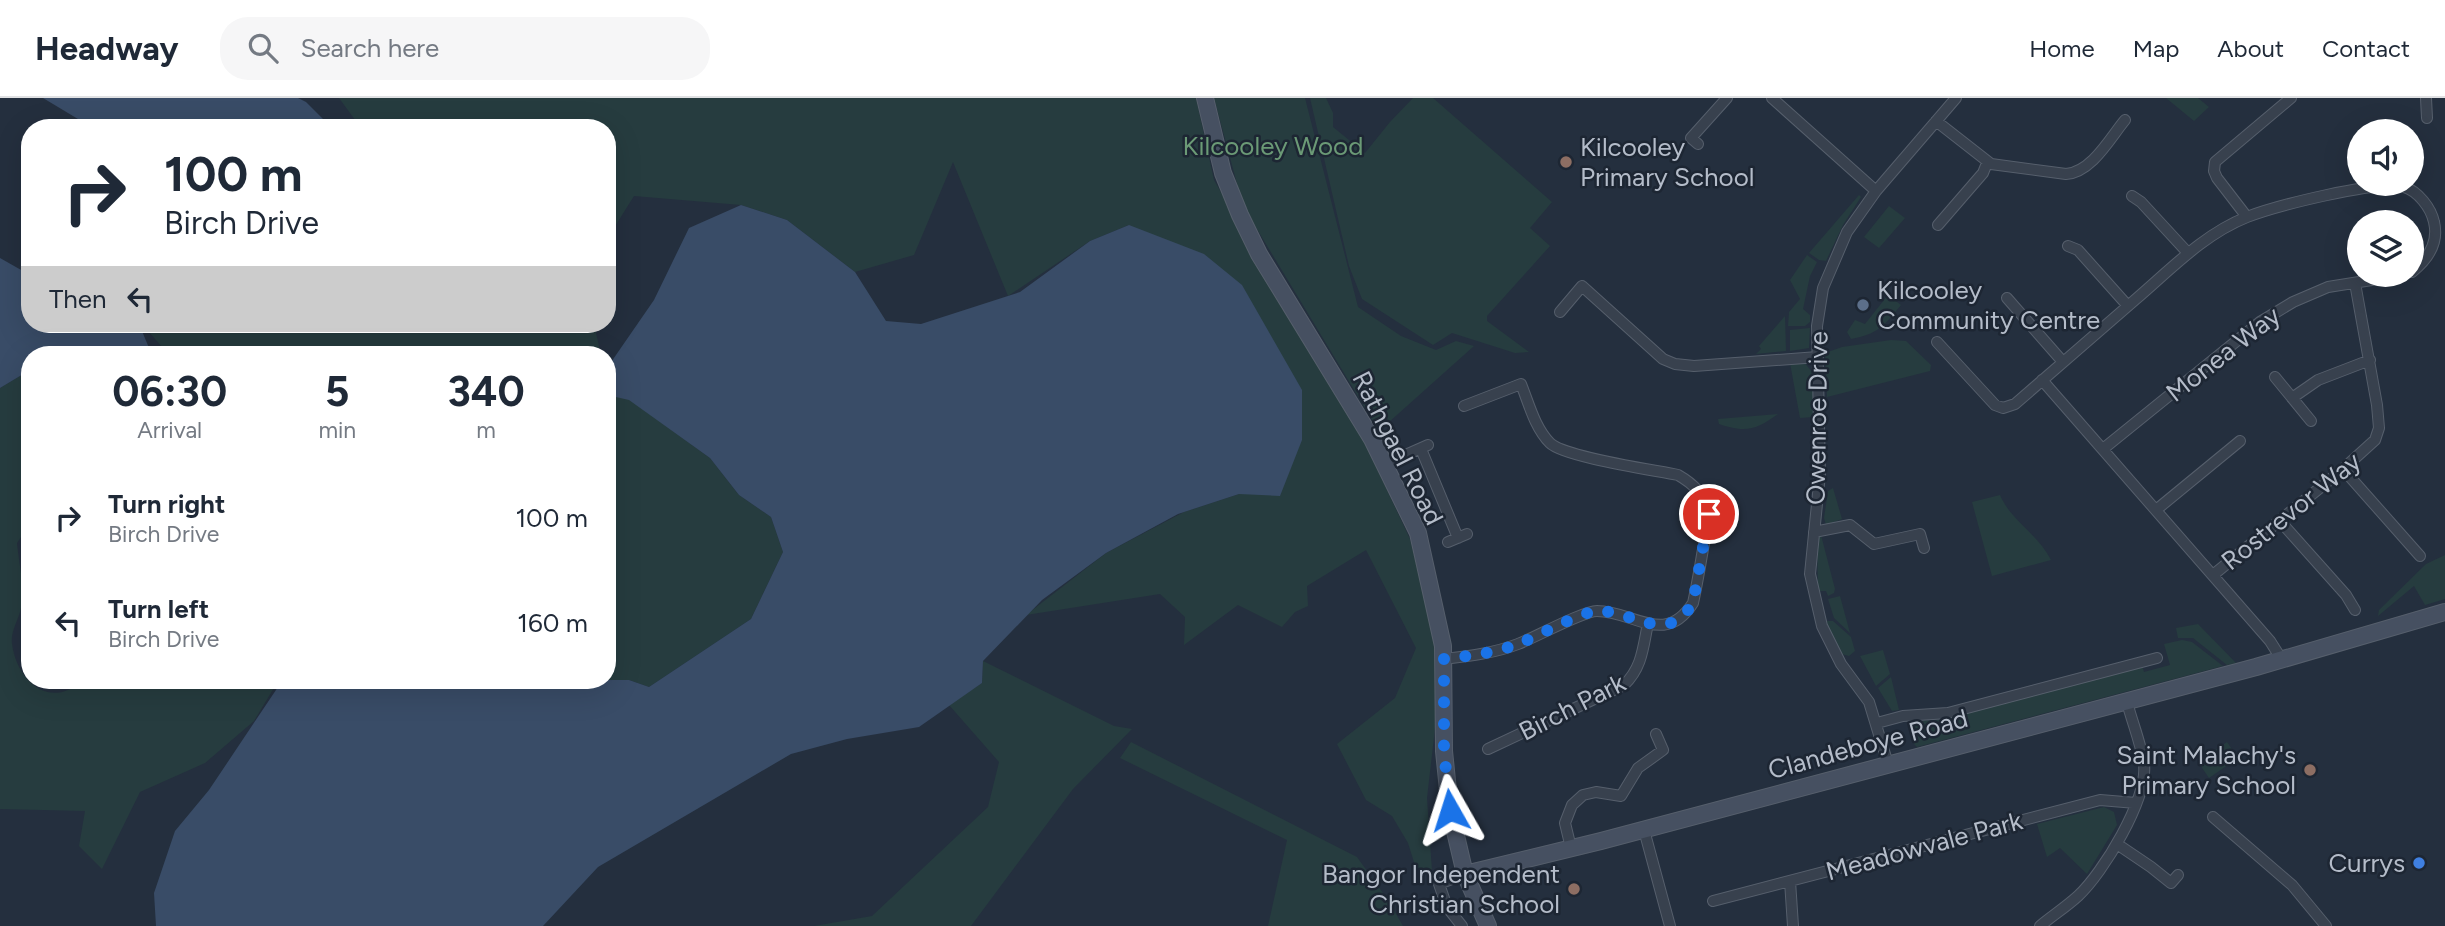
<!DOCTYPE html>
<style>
body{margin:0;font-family:Figtree,sans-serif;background:#f6f6f7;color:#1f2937;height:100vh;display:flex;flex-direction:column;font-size:26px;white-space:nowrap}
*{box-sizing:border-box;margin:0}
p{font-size:23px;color:#747a83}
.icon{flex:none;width:38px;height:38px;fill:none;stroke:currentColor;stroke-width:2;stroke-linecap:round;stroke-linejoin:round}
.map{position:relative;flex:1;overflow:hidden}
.panel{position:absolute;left:21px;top:248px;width:595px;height:343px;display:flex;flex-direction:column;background:#fff;border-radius:28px;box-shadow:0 7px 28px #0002}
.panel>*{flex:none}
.top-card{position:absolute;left:21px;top:21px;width:595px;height:214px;border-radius:28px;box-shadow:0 7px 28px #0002;background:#fff;color:#1f2937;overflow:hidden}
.controls{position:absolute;left:2347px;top:21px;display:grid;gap:14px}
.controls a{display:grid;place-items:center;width:77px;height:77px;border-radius:50%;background:#fff;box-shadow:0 7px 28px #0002;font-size:35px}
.pin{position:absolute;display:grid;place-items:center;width:60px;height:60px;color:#fff;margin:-30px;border:4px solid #fff;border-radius:50%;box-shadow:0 2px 7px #0007}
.me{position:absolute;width:77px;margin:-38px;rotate:354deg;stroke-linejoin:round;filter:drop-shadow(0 0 5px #0008)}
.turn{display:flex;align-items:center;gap:24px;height:147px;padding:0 28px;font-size:32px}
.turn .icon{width:91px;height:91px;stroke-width:2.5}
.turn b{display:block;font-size:49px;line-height:60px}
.then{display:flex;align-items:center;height:66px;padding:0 28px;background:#0003;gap:14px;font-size:26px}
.eta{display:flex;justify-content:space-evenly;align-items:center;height:119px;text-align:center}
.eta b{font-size:42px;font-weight:700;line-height:49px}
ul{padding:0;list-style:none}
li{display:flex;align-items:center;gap:21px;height:105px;padding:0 28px}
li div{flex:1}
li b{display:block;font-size:26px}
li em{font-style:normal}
header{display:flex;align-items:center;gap:42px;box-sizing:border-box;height:98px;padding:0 35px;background:#fff;border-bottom:2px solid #e0e1e3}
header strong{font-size:33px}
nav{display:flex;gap:38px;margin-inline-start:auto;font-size:24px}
.search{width:490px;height:63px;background:#f6f6f7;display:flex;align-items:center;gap:18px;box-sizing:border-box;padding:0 24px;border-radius:28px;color:#747a83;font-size:26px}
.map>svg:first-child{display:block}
.green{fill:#263c3f}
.water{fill:#394c67}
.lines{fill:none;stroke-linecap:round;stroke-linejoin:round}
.street-casing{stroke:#565f6c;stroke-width:12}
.secondary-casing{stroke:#565f6c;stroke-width:18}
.street{stroke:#38414e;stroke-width:10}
.secondary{stroke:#465061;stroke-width:16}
.route{stroke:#1a73e8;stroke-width:12;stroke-dasharray:0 21.6}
.education-dot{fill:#8d6e63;stroke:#1d2633;stroke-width:2.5}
.service-dot{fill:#5c6f8a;stroke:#1d2633;stroke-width:2.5}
.shop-dot{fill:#3f7fe0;stroke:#1d2633;stroke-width:2.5}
.labels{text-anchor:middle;stroke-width:5;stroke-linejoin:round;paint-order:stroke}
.park-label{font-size:26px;fill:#6b9a76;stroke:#1d2633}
.poi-label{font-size:26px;fill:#b4bcc9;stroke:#1d2633;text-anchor:end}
.street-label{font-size:26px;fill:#b4bcc9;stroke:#1d2633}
</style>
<header>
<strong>Headway</strong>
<div class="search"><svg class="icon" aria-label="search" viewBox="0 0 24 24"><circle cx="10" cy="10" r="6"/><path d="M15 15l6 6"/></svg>Search here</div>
<nav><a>Home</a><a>Map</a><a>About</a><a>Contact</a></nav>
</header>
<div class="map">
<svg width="2445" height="828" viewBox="0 0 2445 828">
<rect width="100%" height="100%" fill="#242f3e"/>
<path class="green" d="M 339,0 L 1196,0 L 1214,82 L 1364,343 L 1410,441 L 1442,570 L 1427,700 L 1432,773 L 1418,777 L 1408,745 L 1392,718 L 1366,702 L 1337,646 L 1395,600 L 1416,550 L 1366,452 L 1307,488 L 1308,508 L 1295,514 L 1282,529 L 1238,507 L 1184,547 L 1185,519 L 1160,496 L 1026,517 L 1106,455 L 1184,414 L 1239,396 L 1129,127 L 1090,143 L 1008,198 L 953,64 L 914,157 L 855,174 L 787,122 L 741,107 L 634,98 L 607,141 L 607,30 L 361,30 Z
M 1214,0 L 1305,0 L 1358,209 L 1401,238 L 1436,252 L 1456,243 L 1474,248 L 1379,333 L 1243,108 Z
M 1310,0 L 1326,0 L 1333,15 L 1333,29 L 1365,55 L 1390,24 L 1413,0 L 1433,0 L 1552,104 L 1530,130 L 1550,148 L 1487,218 L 1487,223 L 1529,254 L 1515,255 L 1452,235 L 1433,247 L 1362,201 L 1349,168 Z
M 2166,0 L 2198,0 L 2209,9 L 2194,23 Z
M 1859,97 L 1861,99 L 1843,127 L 1826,163 L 1819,162 L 1809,155 Z
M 1889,108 L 1905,120 L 1879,150 L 1864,139 Z
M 1807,157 L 1817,164 L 1810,178 L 1803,211 L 1810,217 L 1810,224 L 1805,228 L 1788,228 L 1789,214 L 1800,201 L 1790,182 Z
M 1888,197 L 1901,207 C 1884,228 1878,236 1851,241 L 1847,234 L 1855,222 L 1865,226 Z
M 1785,218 L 1786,253 L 1756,256 L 1761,251 L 1759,248 Z
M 142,226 L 594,226 L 601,257 L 169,257 Z
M 1810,230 L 1809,250 L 1790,253 L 1790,232 Z
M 1891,242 L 1906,243 L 1931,267 L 1930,273 L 1827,299 L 1825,255 L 1842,249 Z
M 1804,264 L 1812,274 L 1814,319 L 1800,320 L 1790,265 Z
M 30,272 L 30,436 L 23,436 L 17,445 C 19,467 25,487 21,510 C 19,521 10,534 12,546 C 17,583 49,612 82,583 L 278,583 L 254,623 L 205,665 L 140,694 L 102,771 L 79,748 L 85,713 L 0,711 L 0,290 Z
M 607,297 L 629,301 L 710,360 L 739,397 L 771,419 L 783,454 L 751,521 L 649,589 L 629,582 L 607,582 Z
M 1778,316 C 1756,332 1746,335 1719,326 L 1718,321 Z
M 1833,390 L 1842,421 L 1826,427 L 1824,420 L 1828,393 Z
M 2000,397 C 2011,423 2038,436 2051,462 L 1992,478 L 1972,404 Z
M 1821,437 L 1835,491 L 1834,495 L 1828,498 L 1826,493 L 1818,493 L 1817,442 Z
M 2445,457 L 2445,501 L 2425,507 L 2414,488 L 2378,518 L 2379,512 L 2426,466 Z
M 1840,498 L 1850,535 L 1834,520 L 1828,501 Z
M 1825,523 L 1833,523 L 1851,539 L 1855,553 L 1849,558 L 1841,556 Z
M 2198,526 L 2236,565 L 2227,567 L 2193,540 L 2178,540 L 2176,530 Z
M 2182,542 L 2192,544 L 2223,568 L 1917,649 L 1913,645 L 1908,628 L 1911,623 L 1938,622 L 2142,567 L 2144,574 L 2170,567 L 2164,546 Z
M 1883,552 L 1890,576 L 1876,588 L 1860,558 Z
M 983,563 L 1114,628 L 1132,631 L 1073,691 L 971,828 L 814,828 L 872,818 L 988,709 L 999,664 L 949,607 L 982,585 Z
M 1891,579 L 1899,612 L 1892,613 L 1878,590 Z
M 1131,644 L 1357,759 L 1388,802 L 1403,828 L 1268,828 L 1287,742 L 1120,660 Z
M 2227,644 L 2238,660 L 2209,680 L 2198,664 Z
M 2104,709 L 2114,714 L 2117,727 L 2087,776 L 2060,750 L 2047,759 L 2037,726 Z"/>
<path class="water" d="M 43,0 L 298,0 L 306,4 L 332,30 L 100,30 L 83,24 Z
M 741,107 L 787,122 L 855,174 L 886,223 L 921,226 L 1020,194 L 1090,143 L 1129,127 L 1204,156 L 1242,187 L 1302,292 L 1302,342 L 1280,398 L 1239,396 L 1178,416 L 1106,455 L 1042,502 L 983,563 L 982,585 L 919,629 L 847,641 L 791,656 L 598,769 L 543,828 L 156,828 L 154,795 L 175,733 L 209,692 L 280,586 L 279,583 L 629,582 L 649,589 L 751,521 L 783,454 L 771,419 L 739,397 L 710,360 L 629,302 L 607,297 L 607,270 L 654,202 L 689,130 Z
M 0,160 L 30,177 L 30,226 L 139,226 L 152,257 L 30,257 L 30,272 L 0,290 Z"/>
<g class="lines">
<defs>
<path id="street" d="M 1772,0 L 1876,93
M 2426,0 L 2427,20
M 1936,23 L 1991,66 L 2066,76 C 2092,74 2110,40 2125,22
M 1698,46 L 1691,40 L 1727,0
M 2132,98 L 2141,104 L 2188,155
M 2247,119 L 2217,80 L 2214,73 L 2215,64 L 2291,0
M 1938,127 L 1983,75 L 1987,65
M 2068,148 L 2078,152 L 2128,208
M 2007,200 L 2063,264
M 1560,214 L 1582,188 L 1663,261 L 1675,266 L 1694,268 L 1818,259
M 1937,244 L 1995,307 L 2003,310 L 2015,306 C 2055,271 2096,236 2136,201 C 2171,171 2204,136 2247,119 C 2276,108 2376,82 2404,89 C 2418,93 2431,110 2434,124 C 2439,145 2427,162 2412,174
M 2275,279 L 2311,323
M 2042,282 L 2270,543 L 2282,562
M 2292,300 L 2318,282 L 2370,262
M 1421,351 L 1458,440
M 2103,351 L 2260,224 L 2293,204 L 2328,189 L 2403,177
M 1385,366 L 1428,347
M 2343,371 L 2420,458
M 2156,412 L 2240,343
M 2280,423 L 2346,497 L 2355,512
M 1814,434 L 1850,427 L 1874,446 L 1920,436 L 1924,450
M 1448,444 L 1467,436
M 2213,477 L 2343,371 L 2375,342 L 2379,330 L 2377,307 L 2355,185
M 1444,561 C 1469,558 1495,555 1518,546 C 1534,540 1583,513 1597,513 C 1634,513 1665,549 1693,505 C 1697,487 1700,469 1703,451 C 1710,417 1713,397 1678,377 C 1654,372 1564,359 1550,345 C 1535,330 1529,306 1521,286 L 1464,308
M 1877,625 L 1903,618 L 1948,615 L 2157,560
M 1488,651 L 1624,587 C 1642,570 1643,550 1648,525
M 1888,666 L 1869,604 L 1841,566 L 1822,528 L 1810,476 L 1820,376 L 1817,228 L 1823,190 L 1847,134 L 1876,93 L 1956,0
M 2213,719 L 2292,787 L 2326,828
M 1644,732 L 1670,828
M 2117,746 L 2151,769 L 2171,785 L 2178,777
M 1571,750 L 1565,725 L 1572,707 L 1583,697 L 1596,694 L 1621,698 L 1638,670 L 1663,652 L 1656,636
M 1790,783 L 1793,828
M 1713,803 L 2100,702 L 2136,705
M 1462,828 L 1447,809 L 1439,786 L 1465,776
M 2040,828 C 2052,818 2066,809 2078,798 C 2103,775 2148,701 2144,666 C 2141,645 2132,624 2127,604"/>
<path id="secondary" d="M 1205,0 L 1223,75 L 1240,117 L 1259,156 L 1372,341 L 1418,435 L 1443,548 L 1444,653 L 1450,712 L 1465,776 L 1488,828
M 1465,776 L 1601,743 L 2256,569 L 2445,514"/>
</defs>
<use href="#street" class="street-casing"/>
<use href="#secondary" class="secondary-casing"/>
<use href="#street" class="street"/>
<use href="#secondary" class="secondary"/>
</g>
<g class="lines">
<path class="route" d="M 1450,712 L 1444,653 L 1444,561 C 1469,558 1495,555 1518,546 C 1534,540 1583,513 1597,513 C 1634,512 1666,549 1693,505 L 1709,416"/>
</g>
<g class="education-dot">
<circle cx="1566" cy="64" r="7"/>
<circle cx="2310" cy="672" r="7"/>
<circle cx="1574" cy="791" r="7"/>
</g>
<circle class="service-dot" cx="1863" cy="207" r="7"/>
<circle class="shop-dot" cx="2419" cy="765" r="7"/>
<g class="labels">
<g class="park-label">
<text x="1273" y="57">Kilcooley Wood</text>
</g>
<g class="poi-label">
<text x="1580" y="58" text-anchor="start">Kilcooley<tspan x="1580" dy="30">Primary School</tspan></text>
<text x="1877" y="201" text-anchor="start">Kilcooley<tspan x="1877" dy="30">Community Centre</tspan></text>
<text x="2296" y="666">Saint Malachy's<tspan x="2296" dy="30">Primary School</tspan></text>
<text x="2405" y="774">Currys</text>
<text x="1560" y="785">Bangor Independent<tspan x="1560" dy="30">Christian School</tspan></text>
</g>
<g class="street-label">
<text transform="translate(2223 256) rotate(-38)" y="9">Monea Way</text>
<text transform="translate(1817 320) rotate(-89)" y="9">Owenroe Drive</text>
<text transform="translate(1398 350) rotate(63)" y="9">Rathgael Road</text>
<text transform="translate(2291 413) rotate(-39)" y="9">Rostrevor Way</text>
<text transform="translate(1572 609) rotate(-27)" y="9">Birch Park</text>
<text transform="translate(1868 646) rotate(-15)" y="9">Clandeboye Road</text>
<text transform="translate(1924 748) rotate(-15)" y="9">Meadowvale Park</text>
</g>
</g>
</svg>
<div class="controls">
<a><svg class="icon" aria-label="sound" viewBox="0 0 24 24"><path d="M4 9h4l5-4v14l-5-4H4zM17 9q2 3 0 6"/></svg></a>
<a><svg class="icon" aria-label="layers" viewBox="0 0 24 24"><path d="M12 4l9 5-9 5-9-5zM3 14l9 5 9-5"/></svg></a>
</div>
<div class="pin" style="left:1709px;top:416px;background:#d93025"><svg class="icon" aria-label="arrive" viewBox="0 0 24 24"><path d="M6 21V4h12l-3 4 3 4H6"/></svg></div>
<svg class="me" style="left:1450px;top:712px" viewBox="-20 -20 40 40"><path d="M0-17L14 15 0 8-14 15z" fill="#1a73e8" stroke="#fff" stroke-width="4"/></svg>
<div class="top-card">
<div class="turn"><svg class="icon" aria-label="right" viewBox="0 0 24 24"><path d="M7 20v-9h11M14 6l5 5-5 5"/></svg><div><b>100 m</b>Birch Drive</div></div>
<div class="then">Then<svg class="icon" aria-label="left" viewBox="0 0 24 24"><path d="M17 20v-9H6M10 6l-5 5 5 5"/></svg></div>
</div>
<section class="panel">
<div class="eta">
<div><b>06:30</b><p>Arrival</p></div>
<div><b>5</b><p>min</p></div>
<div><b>340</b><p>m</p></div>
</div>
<ul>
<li><svg class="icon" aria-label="right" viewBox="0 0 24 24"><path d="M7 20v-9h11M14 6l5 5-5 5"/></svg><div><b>Turn right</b><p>Birch Drive</p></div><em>100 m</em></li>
<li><svg class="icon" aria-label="left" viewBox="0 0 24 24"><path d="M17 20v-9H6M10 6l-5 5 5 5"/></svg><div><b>Turn left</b><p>Birch Drive</p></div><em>160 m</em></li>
</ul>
</section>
</div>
